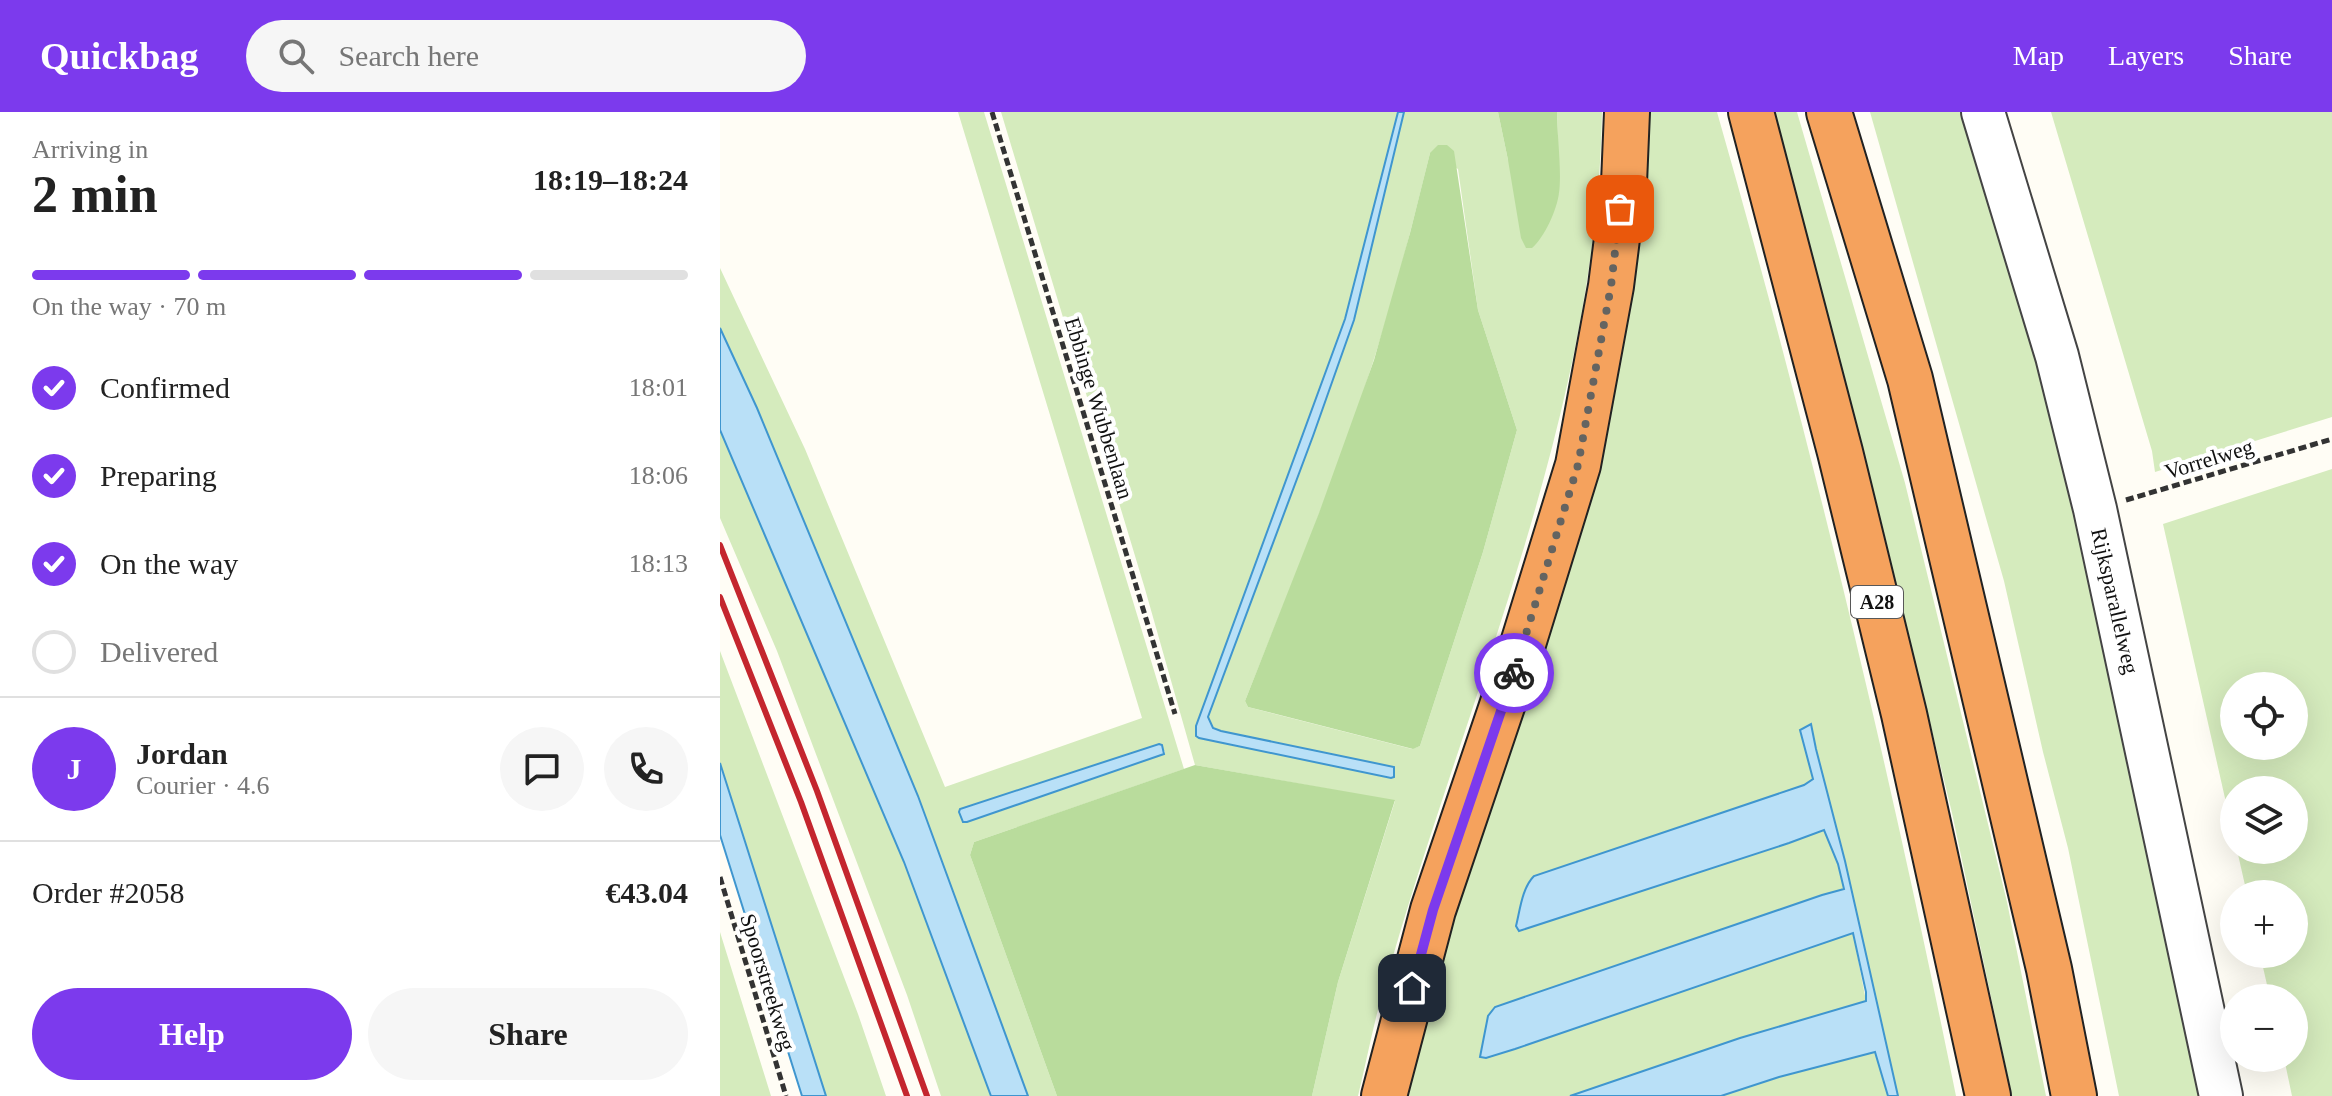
<!DOCTYPE html>
<html lang="en">
<head>
<meta charset="utf-8">
<style>
	body { margin:0; font-family:"Times New Roman",serif; background:#f6f6f6; color:#222; height:100vh; display:flex; flex-direction:column; font-size:30px; white-space:nowrap }
	* { box-sizing:border-box; margin:0 }
	p { font-size:26px; color:#767676 }
	.icon { flex:none; width:44px; height:44px; fill:none; stroke:currentColor; stroke-width:2; stroke-linecap:round; stroke-linejoin:round }
	.map { position:relative; flex:1; overflow:hidden }
	.drawer { display:flex; flex-direction:column; background:#fff; width:720px }
	.drawer>* { flex:none }
	.controls { position:absolute; left:1500px; top:560px; display:grid; gap:16px }
	.controls a { display:grid; place-items:center; width:88px; height:88px; border-radius:50%; background:#fff; box-shadow:0 8px 32px #0002; font-size:40px }
	.pin { position:absolute; display:grid; place-items:center; width:68px; height:68px; color:#fff; margin:-34px; border-radius:16px; box-shadow:0 4px 12px #0006 }
	.courier { position:absolute; display:grid; place-items:center; width:80px; height:80px; margin:-40px; border:6px solid #7c3aed; border-radius:50%; background:#fff; color:#222; box-shadow:0 2px 10px #0007 }
	.overview em { font-style:normal; font-weight:800 }
	.overview div { display:flex; flex-direction:column-reverse }
	.overview { display:flex; align-items:center; justify-content:space-between; height:136px; padding:0 32px }
	h1 { font-size:52px; font-weight:800; line-height:60px }
	.bar { display:grid; grid-template-columns:repeat(4,1fr); gap:12px 8px; align-content:center; height:96px; padding:0 32px }
	.bar i { height:10px; border-radius:6px; background:#e0e0e0 }
	.bar .selected { background:#7c3aed }
	.bar p { grid-column:span 4 }
	.line { display:flex; align-items:center; gap:20px; padding:0 32px; border-top:2px solid #e0e0e0 }
	.line div { flex:1 }
	.round { display:grid; place-items:center; flex:none; width:84px; height:84px; border-radius:42px; background:#f6f6f6 }
	ol { padding:0 32px; list-style:none }
	li { display:flex; align-items:center; gap:24px; height:88px }
	li p { margin-inline-start:auto }
	li .icon { padding:8px; border-radius:50%; background:#7c3aed; color:#fff; stroke-width:4 }
	li:last-child { color:#767676 }
	li i { width:44px; height:44px; border:4px solid #e0e0e0; border-radius:50% }
	.cta { display:flex; gap:16px; margin-top:auto; padding:16px 32px }
	.cta a { flex:1; height:92px; border-radius:48px; background:#7c3aed; color:#fff; font-size:32px; font-weight:800; line-height:92px; text-align:center }
	.cta a+a { background:#f6f6f6; color:#222 }
	header { display:flex; align-items:center; gap:48px; box-sizing:border-box; height:112px; padding:0 40px; background:#7c3aed; color:#fff }
	header strong { font-size:38px }
	nav { display:flex; gap:44px; margin-inline-start:auto; font-size:28px }
	.search { width:560px; height:72px; background:#f6f6f6; display:flex; align-items:center; gap:20px; box-sizing:border-box; padding:0 28px; border-radius:44px; color:#767676; font-size:30px }
	main { display:flex; flex:1; min-height:0 }
	.map>svg:first-child { display:block }
	.green { fill:#d5ebbd; fill-rule:evenodd }
	.forest { fill:#b9dc9c }
	.water { fill:#b9e0f7; stroke:#3f96cf; stroke-width:2 }
	.lines { fill:none; stroke-linecap:round; stroke-linejoin:round }
	.minor-casing { stroke:#444; stroke-width:46 }
	.highway-casing { stroke:#222; stroke-width:48 }
	.path { stroke:#333; stroke-width:5; stroke-dasharray:8 4; stroke-linecap:butt }
	.minor { stroke:#fff; stroke-width:42 }
	.highway { stroke:#f5a25d; stroke-width:44 }
	.rail { stroke:#c4262e; stroke-width:6 }
	.done { stroke:#646461; stroke-width:8; stroke-dasharray:0 14.4 }
	.route { stroke:#7c3aed; stroke-width:10 }
	.labels { text-anchor:middle; dominant-baseline:central; stroke-width:8; stroke-linejoin:round; paint-order:stroke }
	.shield { fill:#fff; stroke:#585858; stroke-width:2 }
	.shield-label { font-size:20px; font-weight:bold; fill:#111 }
	.street-label { font-size:22px; fill:#111; stroke:#fff }
</style>
</head>
<body>
<header>
<strong>Quickbag</strong>
<div class="search"><svg class="icon" aria-label="search" viewBox="0 0 24 24"><circle cx="10" cy="10" r="6"/><path d="M15 15l6 6"/></svg>Search here</div>
<nav><a>Map</a><a>Layers</a><a>Share</a></nav>
</header>
<main>
<section class="drawer">
<div class="overview"><div><h1>2 min</h1><p>Arriving in</p></div><em>18:19–18:24</em></div>
<div class="bar"><i class="selected"></i><i class="selected"></i><i class="selected"></i><i></i><p>On the way · 70 m</p></div>
<ol>
<li><svg class="icon" aria-label="check" viewBox="0 0 24 24"><path d="M5 12l5 5 9-10"/></svg>Confirmed<p>18:01</p></li>
<li><svg class="icon" aria-label="check" viewBox="0 0 24 24"><path d="M5 12l5 5 9-10"/></svg>Preparing<p>18:06</p></li>
<li><svg class="icon" aria-label="check" viewBox="0 0 24 24"><path d="M5 12l5 5 9-10"/></svg>On the way<p>18:13</p></li>
<li><i></i>Delivered</li>
</ol>
<div class="line" style="height:144px"><b class="round" style="background:#7c3aed;color:#fff">J</b><div><b>Jordan</b><p>Courier · 4.6</p></div><a class="round"><svg class="icon" aria-label="chat" viewBox="0 0 24 24"><path d="M4 5h16v11H9l-5 4z"/></svg></a><a class="round"><svg class="icon" aria-label="phone" viewBox="0 0 24 24"><path d="M5 4h4l2 5-3 2q2 4 5 5l2-3 5 2v4C11 20 4 13 5 4z"/></svg></a></div>
<div class="line" style="height:104px"><div>Order #2058</div><b>€43.04</b></div>
<div class="cta"><a>Help</a><a>Share</a></div>
</section>
<div class="map">
<svg width="1612" height="984" viewBox="0 0 1612 984">
	<rect width="100%" height="100%" fill="#fffdf5"/>
	<path class="green" d="M238 0H264L464 657 254 730 250 743 337 984H308L198 684 37 296 0 216V156L85 337 225 675 422 606ZM445 639 444 642 247 710H243L239 700Z
		M281 0H678L625 207 476 614 674 665V655L501 619 493 616 488 605 593 324 634 208 684 0H778L788 48 839 82 837 0H882C877 304 746 584 665 872 654 909 647 947 638 984H592L618 870 675 689 475 653 425 477ZM710 41 738 57 758 198 797 318 763 440 700 634 692 637 528 595 525 589C570 476 617 363 654 247 676 179 693 110 710 41Z
		M926 0H997C1090 324 1169 653 1236 984H1178L1125 749 1096 637 1091 613 1080 618 1093 667 1084 673 814 764C802 776 800 798 796 814L799 818 1069 731 1105 717 1118 752 1124 777 1102 783 775 895 766 946 1133 821 1146 889 1020 926 850 984H686Z
		M1051 0H1077L1185 371 1287 790 1326 984H1292L1232 701 1155 384Z
		M1150 0H1250L1333 279 1489 984H1399L1348 736 1323 640 1284 469Z
		M1331 0H1612V305L1435 360 1432 339Z
		M0 318 184 750 271 984H221L187 883 57 539 0 406Z
		M1612 357V984H1572L1564 946H1574V886H1550L1540 842H1574V782H1527L1517 738H1574V678H1514V726L1443 412ZM1514 574H1574V634H1514Z
		M0 539 138 902 166 984H106L0 651Z
		M0 820 51 984H0Z
		M1155 940 1168 984H1001L1059 965Z"/>
	<path class="forest" d="M778 0H837C837 23 842 60 839 81 837 98 824 126 812 136H806L801 126 788 48Z
		M718 33H727L734 39 758 198 797 318 763 440 700 634 693 637 528 595 525 589 599 401 654 248 690 121 710 41Z
		M475 653 675 688 618 870 592 984H337L250 743 254 730Z"/>
	<path class="water" d="M678 0H684L634 208 593 324 488 605 493 616 501 619 674 655V665L671 666 479 626 476 624V614L625 207Z
		M0 216 37 296 198 684 308 984H271L184 750 0 318Z
		M1091 612 1096 637 1125 749 1178 984H1168L1155 940 1059 965 1001 984H850L1020 926 1146 889V880L1133 821 795 937 766 946 760 945 768 904 775 895 1102 783 1124 777 1118 752 1104 718 1069 731 799 819 796 814C800 798 802 776 814 764L1084 673 1093 667 1080 618Z
		M439 632 442 633 444 642 247 710H243L239 700 240 697Z
		M0 651 106 984H82L0 723Z"/>
	<g class="lines">
		<defs>
			<path id="minor" d="M1263 0 1337 244 1375 397 1501 984"/>
			<path id="highway" d="M1031 0 1120 340 1184 602 1268 984
				M1109 0 1190 267 1329 857 1354 984
				M664 984 713 798 802 535 858 353 891 174 904 71 907 0"/>
		</defs>
		<use href="#minor" class="minor-casing"/>
		<use href="#highway" class="highway-casing"/>
		<path class="path" d="M272 0 455 602
			M1406 388 1612 327
			M0 765 66 984"/>
		<use href="#minor" class="minor"/>
		<use href="#highway" class="highway"/>
		<path class="rail" d="M0 433 97 679 207 984
			M0 485 81 690 187 984"/>
	</g>
	<g class="lines">
		<path class="done" d="M794 561 858 353 891 174 900 97"/>
		<path class="route" d="M692 876 713 798 794 561"/>
	</g>
	<g class="labels">
		<rect class="shield" x="1131" y="474" width="52" height="32" rx="6"/>
		<g class="shield-label">
			<text x="1157" y="490">A28</text>
		</g>
		<g class="street-label">
			<text transform="translate(379 296) rotate(73)">Ebbinge Wubbenlaan</text>
			<text transform="translate(1489 347) rotate(-17)">Vorrelweg</text>
			<text transform="translate(1395 489) rotate(77)">Rijksparallelweg</text>
			<text transform="translate(48 870) rotate(73)">Spoorstreekweg</text>
		</g>
	</g>
</svg>
<div class="controls">
<a><svg class="icon" aria-label="locate" viewBox="0 0 24 24"><circle cx="12" cy="12" r="6"/><path d="M12 2v4M12 18v4M2 12h4M18 12h4"/></svg></a>
<a><svg class="icon" aria-label="layers" viewBox="0 0 24 24"><path d="M12 4l9 5-9 5-9-5zM3 14l9 5 9-5"/></svg></a>
<a>+</a>
<a>−</a>
</div>
<div class="pin" style="left:900px;top:97px;background:#ea580c"><svg class="icon" aria-label="bag" viewBox="0 0 24 24"><path d="M5 8h14l-1 12H6zM9 8a3 3 0 0 1 6 0"/></svg></div>
<div class="pin" style="left:692px;top:876px;background:#1f2937"><svg class="icon" aria-label="home" viewBox="0 0 24 24"><path d="M3 11l9-7 9 7M6 9v11h12V9"/></svg></div>
<div class="courier" style="left:794px;top:561px"><svg class="icon" aria-label="bike" viewBox="0 0 24 24"><circle cx="6" cy="16" r="4"/><circle cx="18" cy="16" r="4"/><path d="M6 16l4-8h5l3 8M10 8l3 8H6M13 5h3"/></svg></div>
</div>
</main>
</body>
</html>
